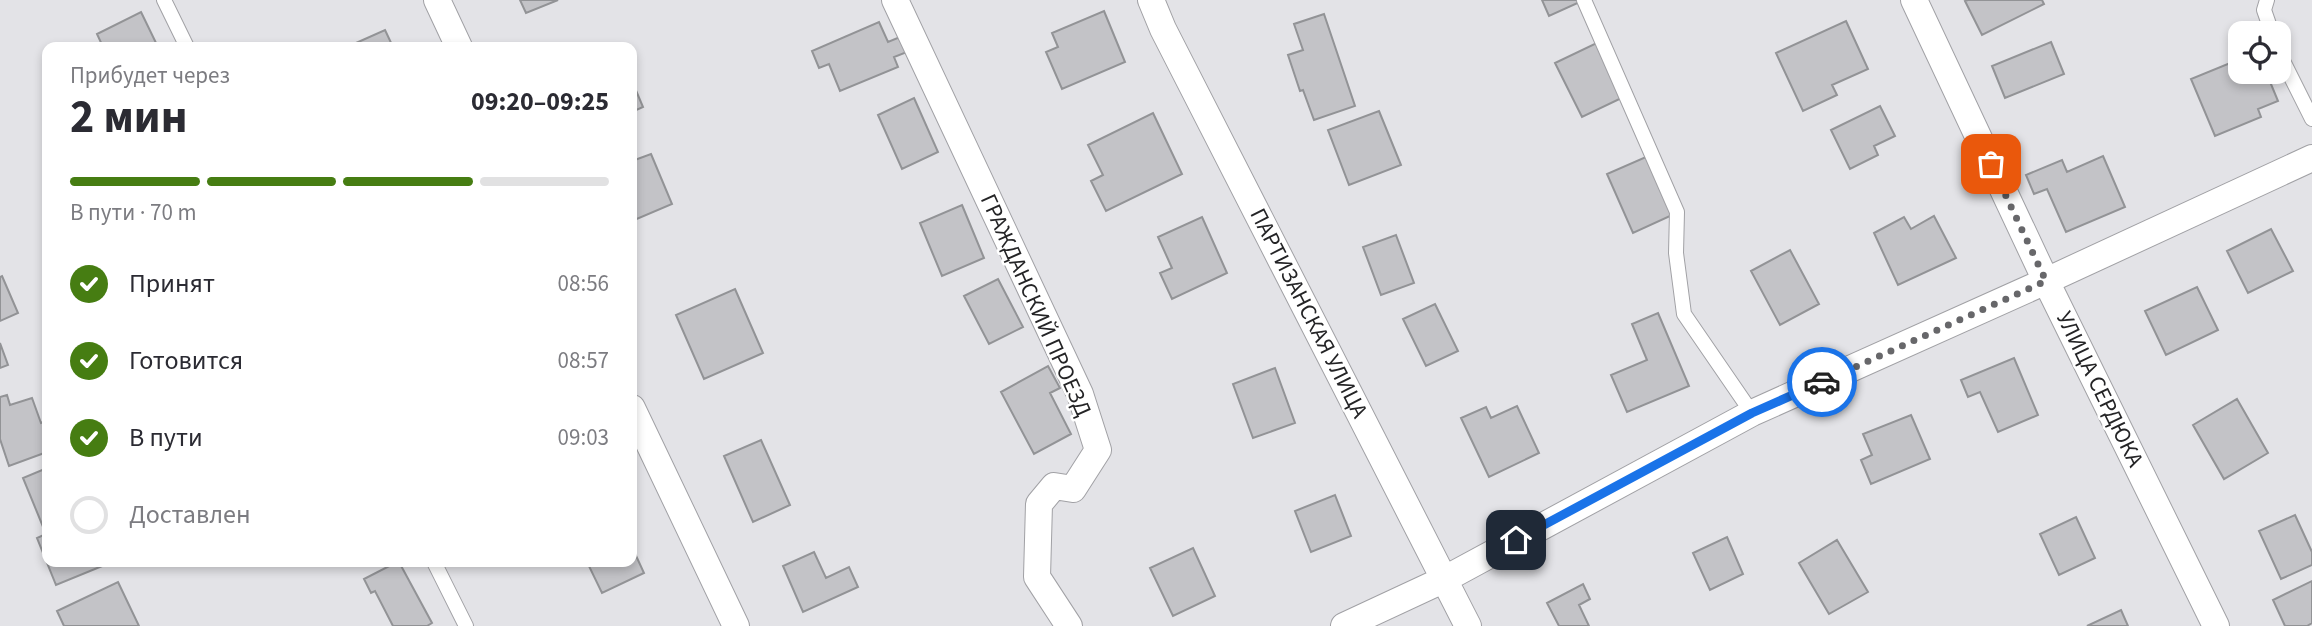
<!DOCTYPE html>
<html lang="ru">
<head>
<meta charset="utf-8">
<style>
	body { margin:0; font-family:"Source Sans 3",sans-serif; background:#f7f7f7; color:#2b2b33; height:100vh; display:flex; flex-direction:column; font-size:26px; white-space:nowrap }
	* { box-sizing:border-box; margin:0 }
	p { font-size:23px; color:#7c7c81 }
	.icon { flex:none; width:38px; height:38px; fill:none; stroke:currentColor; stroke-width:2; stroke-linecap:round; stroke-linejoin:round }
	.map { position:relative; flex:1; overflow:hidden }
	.sheet { position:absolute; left:42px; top:42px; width:595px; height:525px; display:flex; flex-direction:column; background:#fff; border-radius:14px; box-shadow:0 4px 10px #0003 }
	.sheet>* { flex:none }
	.fabs { position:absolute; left:2228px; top:21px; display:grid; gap:14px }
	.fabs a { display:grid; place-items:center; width:63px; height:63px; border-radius:14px; background:#fff; box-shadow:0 4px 10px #0003; font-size:35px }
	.pin { position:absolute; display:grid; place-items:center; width:60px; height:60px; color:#fff; margin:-30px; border-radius:14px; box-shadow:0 4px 10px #0006 }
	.courier { position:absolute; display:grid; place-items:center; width:70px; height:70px; margin:-35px; border:5px solid #1a73e8; border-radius:50%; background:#fff; color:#222; box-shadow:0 2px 9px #0007 }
	.overview em { font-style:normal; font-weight:700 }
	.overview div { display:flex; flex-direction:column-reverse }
	.overview { display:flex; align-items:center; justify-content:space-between; height:119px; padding:0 28px }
	h1 { font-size:46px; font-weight:700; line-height:52px }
	.bar { display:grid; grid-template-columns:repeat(4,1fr); gap:10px 7px; align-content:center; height:84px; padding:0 28px }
	.bar i { height:9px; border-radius:5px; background:#e1e1e2 }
	.bar .active { background:#467d12 }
	.bar p { grid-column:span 4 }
	ol { padding:0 28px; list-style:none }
	li { display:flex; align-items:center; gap:21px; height:77px }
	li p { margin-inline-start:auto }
	li .icon { padding:7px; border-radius:50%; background:#467d12; color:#fff; stroke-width:4 }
	li:last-child { color:#7c7c81 }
	li i { width:38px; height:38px; border:4px solid #e1e1e2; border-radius:50% }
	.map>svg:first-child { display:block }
	.building { fill:#c3c3c7; stroke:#929396; stroke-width:2 }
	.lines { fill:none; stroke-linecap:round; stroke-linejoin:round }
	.lane-casing { stroke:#a1a1a5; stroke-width:16 }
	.street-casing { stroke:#a1a1a5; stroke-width:28 }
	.lane { stroke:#fff; stroke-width:14 }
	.street { stroke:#fff; stroke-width:26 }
	.done { stroke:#67676a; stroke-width:7; stroke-dasharray:0 12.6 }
	.route { stroke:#1a73e8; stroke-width:9 }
	.labels { text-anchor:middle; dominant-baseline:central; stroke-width:5; stroke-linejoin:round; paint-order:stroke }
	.street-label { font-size:23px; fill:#242426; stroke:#fff }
</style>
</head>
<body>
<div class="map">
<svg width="2312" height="626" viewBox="0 0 2312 626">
	<rect width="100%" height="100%" fill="#e3e3e7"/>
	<path class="building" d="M520 0H558L526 13Z
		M1542 0H1584L1549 16Z
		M1968 0H2042L2044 4 1982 35 1965 1Z
		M1104 11 1125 62 1062 89 1046 52 1058 47 1052 33Z
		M141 12 158 47H103L97 34Z
		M1324 14 1355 106 1314 120 1303 90 1300 91 1288 55 1303 50 1294 24Z
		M1846 21 1868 69 1832 85 1837 95 1803 111 1776 53Z
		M879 22 888 42 900 37 907 52 894 57 898 67 840 91 829 64 819 68 812 51Z
		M385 30 393 47H347Z
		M1605 39 1632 93 1582 117 1555 63Z
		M2051 42 2064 74 2005 98 1992 66Z
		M2240 59V72H2266L2278 101 2258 109 2261 117 2215 136 2191 79Z
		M632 81 643 107 632 112Z
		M914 98 938 152 902 169 878 115Z
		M1880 106 1895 136 1874 146 1878 155 1850 169 1831 130Z
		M1379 111 1401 165 1349 185 1328 130Z
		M1153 113 1182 174 1106 211 1091 181 1103 175 1088 145Z
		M1655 153 1681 211 1633 233 1607 174Z
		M651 154 672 204 632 221V161Z
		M2103 156 2125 207 2066 232 2047 189 2034 194 2026 175 2062 160 2067 172Z
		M962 205 984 258 942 276 920 223Z
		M1934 216 1956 258 1898 285 1874 233 1904 217 1911 229Z
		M1202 217 1227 273 1172 299 1160 273 1172 268 1158 237Z
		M2271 229 2293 271 2248 293 2227 251Z
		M1396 235 1414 283 1381 295 1363 247Z
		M1790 250 1819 304 1780 325 1751 271Z
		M2 276 18 313 0 321V277Z
		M998 279 1023 327 989 344 964 296Z
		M2197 287 2218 330 2166 355 2145 311Z
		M735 289 763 353 704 379 676 315Z
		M1435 304 1458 351 1426 366 1403 319Z
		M1658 313 1689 386 1627 412 1611 375 1647 360 1632 324Z
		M0 343 8 365 0 368Z
		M2014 358 2038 415 1998 432 1980 392 1968 397 1961 380Z
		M1048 366 1060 388 1050 393 1071 434 1034 454 1001 392Z
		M1275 368 1295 423 1253 438 1233 384Z
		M7 395 10 405 32 398 41 423 47 421V452L9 466 0 439V397Z
		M2237 399 2268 453 2224 479 2193 425Z
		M1517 406 1539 453 1489 477 1461 418 1486 407 1491 418Z
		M1911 415 1930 459 1871 484 1861 460 1872 455 1863 434Z
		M761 440 790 505 753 522 724 456Z
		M47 468V562H112L56 585 37 538 46 534 23 478Z
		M1335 495 1351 536 1311 552 1295 511Z
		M2295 515 2312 552V565L2281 579 2259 531Z
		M2076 517 2095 558 2059 575 2040 534Z
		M1727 537 1743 574 1710 590 1693 553Z
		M1837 540 1868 592 1829 614 1799 563Z
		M632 547 644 573 602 593 587 562H632Z
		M1193 548 1215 596 1173 616 1150 568Z
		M814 552 826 578 849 567 858 587 803 612 783 566Z
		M397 562H399L432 623 427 626H393L375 591 371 593 364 579Z
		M2312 581V623L2307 626H2285L2273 600Z
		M118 582 139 626H64L57 611Z
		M1583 584 1590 599 1579 605 1589 626H1559L1547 603Z
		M2121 610 2128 626H2087Z"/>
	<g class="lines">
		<defs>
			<path id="lane" d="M164 0 187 47
				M1584 0 1677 212 1676 253 1684 314 1752 413
				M2267 0 2264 10 2272 33
				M2278 51 2312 119
				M434 562 466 626"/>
			<path id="street" d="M437 0 459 47
				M895 0 1080 394 1098 450 1073 489 1054 486 1039 504 1037 577 1069 626
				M1151 0 1163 29 1468 626
				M1914 0 2046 281 2216 626
				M632 408 736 626
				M1344 626 1445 579 1752 413 2046 281 2312 158"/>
		</defs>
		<use href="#lane" class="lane-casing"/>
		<use href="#street" class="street-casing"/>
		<use href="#lane" class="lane"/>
		<use href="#street" class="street"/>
	</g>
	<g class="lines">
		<path class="done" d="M1822 382 2046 281 1991 164"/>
		<path class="route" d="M1516 540 1752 413 1822 382"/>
	</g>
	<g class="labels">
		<g class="street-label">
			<text transform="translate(1036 305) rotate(66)">ГРАЖДАНСКИЙ ПРОЕЗД</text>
			<text transform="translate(1309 313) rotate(63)">ПАРТИЗАНСКАЯ УЛИЦА</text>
			<text transform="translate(2100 389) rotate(64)">УЛИЦА СЕРДЮКА</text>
		</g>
	</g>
</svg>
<div class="fabs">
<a><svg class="icon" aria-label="locate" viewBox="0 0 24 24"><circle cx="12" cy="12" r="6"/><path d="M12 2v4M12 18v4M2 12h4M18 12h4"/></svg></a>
</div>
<div class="pin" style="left:1991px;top:164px;background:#ea580c"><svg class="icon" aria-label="bag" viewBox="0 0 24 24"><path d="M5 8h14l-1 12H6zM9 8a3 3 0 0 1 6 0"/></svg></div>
<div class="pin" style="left:1516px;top:540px;background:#1f2937"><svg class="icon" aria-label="home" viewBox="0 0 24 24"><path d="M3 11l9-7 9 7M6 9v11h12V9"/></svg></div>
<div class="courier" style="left:1822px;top:382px"><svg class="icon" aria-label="car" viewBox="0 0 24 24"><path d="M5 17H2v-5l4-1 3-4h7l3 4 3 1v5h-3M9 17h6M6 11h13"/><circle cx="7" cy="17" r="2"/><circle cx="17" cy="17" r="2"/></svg></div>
<section class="sheet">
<div class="overview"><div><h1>2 мин</h1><p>Прибудет через</p></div><em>09:20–09:25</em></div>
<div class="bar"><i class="active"></i><i class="active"></i><i class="active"></i><i></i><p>В пути · 70 m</p></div>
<ol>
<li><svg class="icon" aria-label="check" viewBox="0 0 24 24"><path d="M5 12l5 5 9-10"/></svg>Принят<p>08:56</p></li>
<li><svg class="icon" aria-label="check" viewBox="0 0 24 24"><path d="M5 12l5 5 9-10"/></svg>Готовится<p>08:57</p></li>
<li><svg class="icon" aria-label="check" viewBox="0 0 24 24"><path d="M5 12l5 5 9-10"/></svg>В пути<p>09:03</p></li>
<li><i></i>Доставлен</li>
</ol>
</section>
</div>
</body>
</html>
